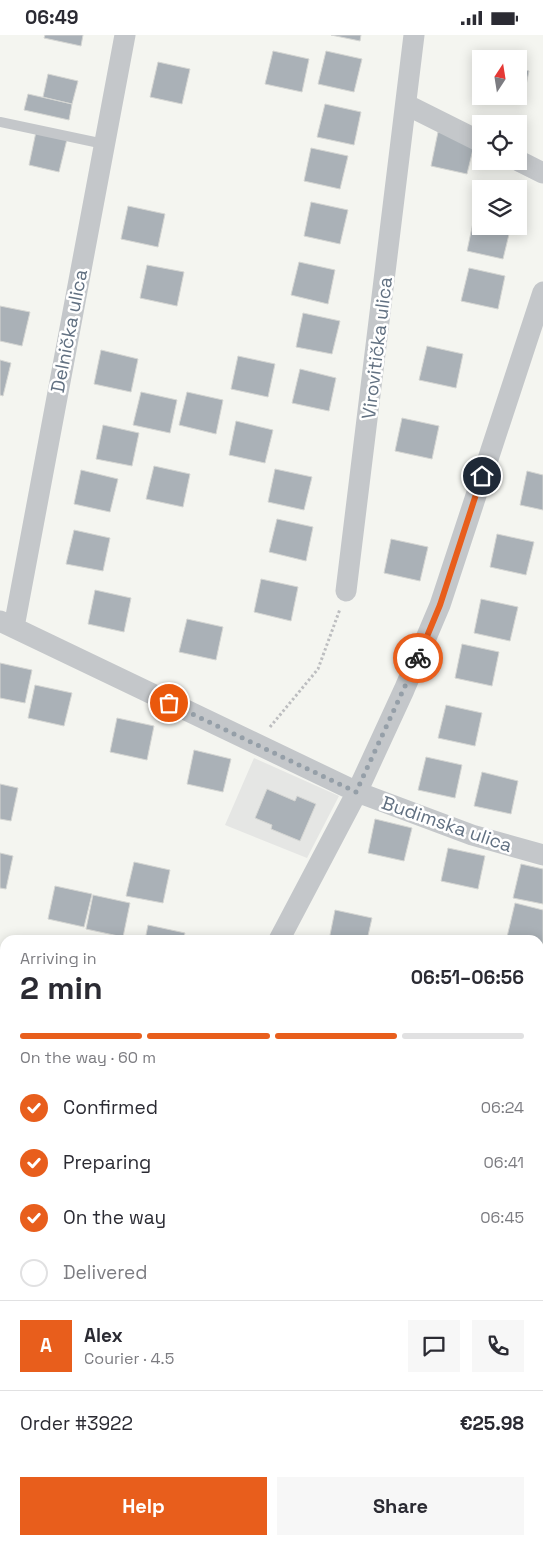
<!DOCTYPE html>
<html lang="en">
<head>
<meta charset="utf-8">
<style>
	body { margin:0; font-family:"Space Grotesk",sans-serif; background:#f7f7f7; color:#2b2b33; height:100vh; display:flex; flex-direction:column; font-size:19px; white-space:nowrap }
	* { box-sizing:border-box; margin:0 }
	p { font-size:16px; color:#7c7c81 }
	.icon { flex:none; width:28px; height:28px; fill:none; stroke:currentColor; stroke-width:2; stroke-linecap:round; stroke-linejoin:round }
	.map { position:relative; flex:1; overflow:hidden }
	.drawer { position:absolute; left:0px; top:900px; width:544px; height:610px; display:flex; flex-direction:column; background:#fff; border-radius:15px 15px 0 0; box-shadow:0 2px 12px #0003 }
	.drawer>* { flex:none }
	.needle { width:32px; rotate:12deg }
	.fabs { position:absolute; left:472px; top:15px; display:grid; gap:10px }
	.fabs a { display:grid; place-items:center; width:55px; height:55px; border-radius:0px; background:#fff; box-shadow:0 2px 12px #0003; font-size:25px }
	.pin { position:absolute; display:grid; place-items:center; width:42px; height:42px; color:#fff; margin:-21px; border:2px solid #fff; border-radius:50%; box-shadow:0 1px 5px #0007 }
	.courier { position:absolute; display:grid; place-items:center; width:50px; height:50px; margin:-25px; border:4px solid #e85e1c; border-radius:50%; background:#fff; color:#222; box-shadow:0 1px 6px #0007 }
	.headline em { font-style:normal; font-weight:800 }
	.headline div { display:flex; flex-direction:column-reverse }
	.headline { display:flex; align-items:center; justify-content:space-between; height:85px; padding:0 20px }
	h1 { font-size:32px; font-weight:800; line-height:38px }
	.bar { display:grid; grid-template-columns:repeat(4,1fr); gap:8px 5px; align-content:center; height:60px; padding:0 20px }
	.bar i { height:6px; border-radius:4px; background:#e1e1e2 }
	.bar .selected { background:#e85e1c }
	.bar p { grid-column:span 4 }
	.line { display:flex; align-items:center; gap:12px; padding:0 20px; border-top:1px solid #e1e1e2 }
	.line div { flex:1 }
	.round { display:grid; place-items:center; flex:none; width:52px; height:52px; border-radius:0px; background:#f7f7f7 }
	ol { padding:0 20px; list-style:none }
	li { display:flex; align-items:center; gap:15px; height:55px }
	li p { margin-inline-start:auto }
	li .icon { padding:5px; border-radius:50%; background:#e85e1c; color:#fff; stroke-width:4 }
	li:last-child { color:#7c7c81 }
	li i { width:28px; height:28px; border:2px solid #e1e1e2; border-radius:50% }
	.cta { display:flex; gap:10px; margin-top:auto; padding:10px 20px }
	.cta a { flex:1; height:58px; border-radius:0px; background:#e85e1c; color:#fff; font-size:20px; font-weight:800; line-height:58px; text-align:center }
	.cta a+a { background:#f7f7f7; color:#2b2b33 }
	.status { display:flex; justify-content:space-between; align-items:center; height:35px; padding:0 25px; background:#fff; direction:ltr }
	.status svg { height:14px; fill:currentColor }
	.map>svg:first-child { display:block }
	.built { fill:#e5e6e4 }
	.building { fill:#aab1b7; stroke:#d5d6d3 }
	.lines { fill:none; stroke-linecap:round; stroke-linejoin:round }
	.secondary-casing { stroke:#b6babe; stroke-width:29 }
	.path { stroke:#bdbec0; stroke-width:3; stroke-dasharray:2.5 2.5; stroke-linecap:butt }
	.lane { stroke:#c4c7ca; stroke-width:10 }
	.street { stroke:#c4c7ca; stroke-width:21 }
	.secondary { stroke:#fff; stroke-width:28 }
	.done { stroke:#959fa8; stroke-width:5; stroke-dasharray:0 9 }
	.route { stroke:#e85e1c; stroke-width:6 }
	.labels { text-anchor:middle; dominant-baseline:central; stroke-width:5; stroke-linejoin:round; paint-order:stroke }
	.street-label { font-size:19px; fill:#627182; stroke:#fff }
</style>
</head>
<body>
<div class="status"><b>06:49</b><svg viewBox="0 0 49 12"><path d="M0 12V9h3v3zM5 12V6h3v6zM10 12V3h3v9zM15 12V0h3v12zM26 1h20v11H26zM47 4h2v5h-2z"/></svg></div>
<div class="map">
<svg width="543" height="1510" viewBox="0 0 543 1510">
	<rect width="100%" height="100%" fill="#f4f5f0"/>
	<path class="built" d="M254 723 339 761 307 823 225 790Z
		M0 955 5 958V1342L0 1351Z"/>
	<path class="building" d="M45 0H83L81 11 44 3Z
		M331 0H361L360 6Z
		M273 16 309 24 302 57 265 49Z
		M326 16 362 24 354 57 318 49Z
		M158 27 190 34 182 69 150 62Z
		M519 33 529 36 522 69 487 61H519Z
		M48 39 78 46 72 69 43 62Z
		M28 59 72 69 69 85 24 75Z
		M325 69 361 77 354 110 317 102Z
		M36 97 67 104 59 137 29 130Z
		M438 97 475 106 467 139 431 131Z
		M311 113 348 121 340 154 304 146Z
		M311 167 348 175 340 209 304 201Z
		M128 171 165 179 158 212 121 204Z
		M474 183 481 185V191H511L503 224 467 216Z
		M299 227 335 235 328 269 291 260Z
		M147 230 184 237 177 271 140 263Z
		M469 233 505 241 498 274 461 266Z
		M0 271 30 277 22 311 0 306Z
		M303 278 340 286 332 319 296 312Z
		M427 311 463 319 456 353 419 345Z
		M101 315 138 324 131 357 94 349Z
		M238 321 275 329 268 362 231 354Z
		M0 325 11 328 3 361 0 360Z
		M300 334 336 343 329 376 292 368Z
		M141 357 177 365 170 398 133 390Z
		M187 357 223 365 216 399 179 390Z
		M402 383 439 391 432 424 395 416Z
		M236 386 273 395 265 428 229 420Z
		M103 390 139 398 132 431 96 424Z
		M154 431 190 439 183 472 146 464Z
		M275 434 312 442 304 475 268 467Z
		M81 435 118 444 110 477 74 469Z
		M527 436 543 440V475L520 470Z
		M277 484 313 492 306 526 269 517Z
		M74 495 110 503 103 536 66 529Z
		M497 499 534 507 526 540 490 532Z
		M391 504 428 512 420 546 384 538Z
		M261 544 298 552 291 586 254 577Z
		M95 555 131 563 124 597 88 589Z
		M481 564 518 572 510 606 474 598Z
		M187 584 223 592 216 625 179 617Z
		M462 609 499 617 492 651 455 643Z
		M0 628 32 635 25 668 0 663Z
		M35 650 72 658 64 691 28 683Z
		M446 670 482 678 475 711 438 703Z
		M117 683 154 691 147 725 110 717Z
		M194 715 231 724 223 757 187 749Z
		M426 722 462 730 455 763 418 755Z
		M482 737 518 746 511 779 474 771Z
		M0 749 18 753 11 786 0 784Z
		M267 754 295 766 297 761 316 769 300 806 271 794 272 790 255 783Z
		M375 784 412 793 404 826 368 818Z
		M448 813 485 821 478 854 441 846Z
		M0 818 13 821 6 854 0 853Z
		M134 827 170 835 163 868 126 861Z
		M521 829 543 834V869L513 863Z
		M55 851 92 859 84 892 48 884Z
		M93 860 130 868 123 902 86 894Z
		M515 868 543 875V909L539 908V905H522L507 902Z
		M335 875 372 883 367 905H329Z
		M148 890 185 898 183 905H145Z
		M539 1063 543 1064V1082L540 1098Z
		M319 1505H357L354 1510H316Z
		M461 1505H484L482 1510H471Z"/>
	<g class="lines">
		<defs>
			<path id="secondary" d="M0 938 5 940
				M539 1169 543 1171"/>
		</defs>
		<use href="#secondary" class="secondary-casing"/>
		<path class="path" d="M270 692 318 634 340 574"/>
		<path class="lane" d="M0 87 104 109
			M0 1132 5 1125
			M0 1240 5 1230
			M0 1280 5 1270
			M0 1322 5 1312
			M539 1337 543 1338
			M539 1383 543 1385
			M539 1441 543 1429"/>
		<path class="street" d="M407 70 481 107
			M519 126 543 138
			M346 556 414 0
			M0 586 357 757 472 800 543 820
			M14 592 125 0
			M279 905 357 757 404 655 440 570 543 257
			M539 1194 543 1183
			M155 1505 165 1510
			M415 1510 417 1505"/>
		<use href="#secondary" class="secondary"/>
	</g>
	<g class="lines">
		<path class="done" d="M169 668 356 757 418 623"/>
		<path class="route" d="M418 623 440 570 482 441"/>
	</g>
	<g class="labels">
		<g class="street-label">
			<text transform="translate(69 296) rotate(-79)">Delnička ulica</text>
			<text transform="translate(377 313) rotate(-83)">Virovitička ulica</text>
			<text transform="translate(447 789) rotate(19)">Budimska ulica</text>
		</g>
	</g>
</svg>
<div class="fabs">
<a><svg class="needle" viewBox="-14 -14 28 28"><path d="M0-13l5 13h-10z" fill="#e53935"/><path d="M0 13l5-13h-10z" fill="#7c7c81"/></svg></a>
<a><svg class="icon" aria-label="locate" viewBox="0 0 24 24"><circle cx="12" cy="12" r="6"/><path d="M12 2v4M12 18v4M2 12h4M18 12h4"/></svg></a>
<a><svg class="icon" aria-label="layers" viewBox="0 0 24 24"><path d="M12 4l9 5-9 5-9-5zM3 14l9 5 9-5"/></svg></a>
</div>
<div class="pin" style="left:169px;top:668px;background:#ea580c"><svg class="icon" aria-label="bag" viewBox="0 0 24 24"><path d="M5 8h14l-1 12H6zM9 8a3 3 0 0 1 6 0"/></svg></div>
<div class="pin" style="left:482px;top:441px;background:#1f2937"><svg class="icon" aria-label="home" viewBox="0 0 24 24"><path d="M3 11l9-7 9 7M6 9v11h12V9"/></svg></div>
<div class="courier" style="left:418px;top:623px"><svg class="icon" aria-label="bike" viewBox="0 0 24 24"><circle cx="6" cy="16" r="4"/><circle cx="18" cy="16" r="4"/><path d="M6 16l4-8h5l3 8M10 8l3 8H6M13 5h3"/></svg></div>
<section class="drawer">
<div class="headline"><div><h1>2 min</h1><p>Arriving in</p></div><em>06:51–06:56</em></div>
<div class="bar"><i class="selected"></i><i class="selected"></i><i class="selected"></i><i></i><p>On the way · 60 m</p></div>
<ol>
<li><svg class="icon" aria-label="check" viewBox="0 0 24 24"><path d="M5 12l5 5 9-10"/></svg>Confirmed<p>06:24</p></li>
<li><svg class="icon" aria-label="check" viewBox="0 0 24 24"><path d="M5 12l5 5 9-10"/></svg>Preparing<p>06:41</p></li>
<li><svg class="icon" aria-label="check" viewBox="0 0 24 24"><path d="M5 12l5 5 9-10"/></svg>On the way<p>06:45</p></li>
<li><i></i>Delivered</li>
</ol>
<div class="line" style="height:90px"><b class="round" style="background:#e85e1c;color:#fff">A</b><div><b>Alex</b><p>Courier · 4.5</p></div><a class="round"><svg class="icon" aria-label="chat" viewBox="0 0 24 24"><path d="M4 5h16v11H9l-5 4z"/></svg></a><a class="round"><svg class="icon" aria-label="phone" viewBox="0 0 24 24"><path d="M5 4h4l2 5-3 2q2 4 5 5l2-3 5 2v4C11 20 4 13 5 4z"/></svg></a></div>
<div class="line" style="height:65px"><div>Order #3922</div><b>€25.98</b></div>
<div class="cta"><a>Help</a><a>Share</a></div>
</section>
</div>
</body>
</html>
